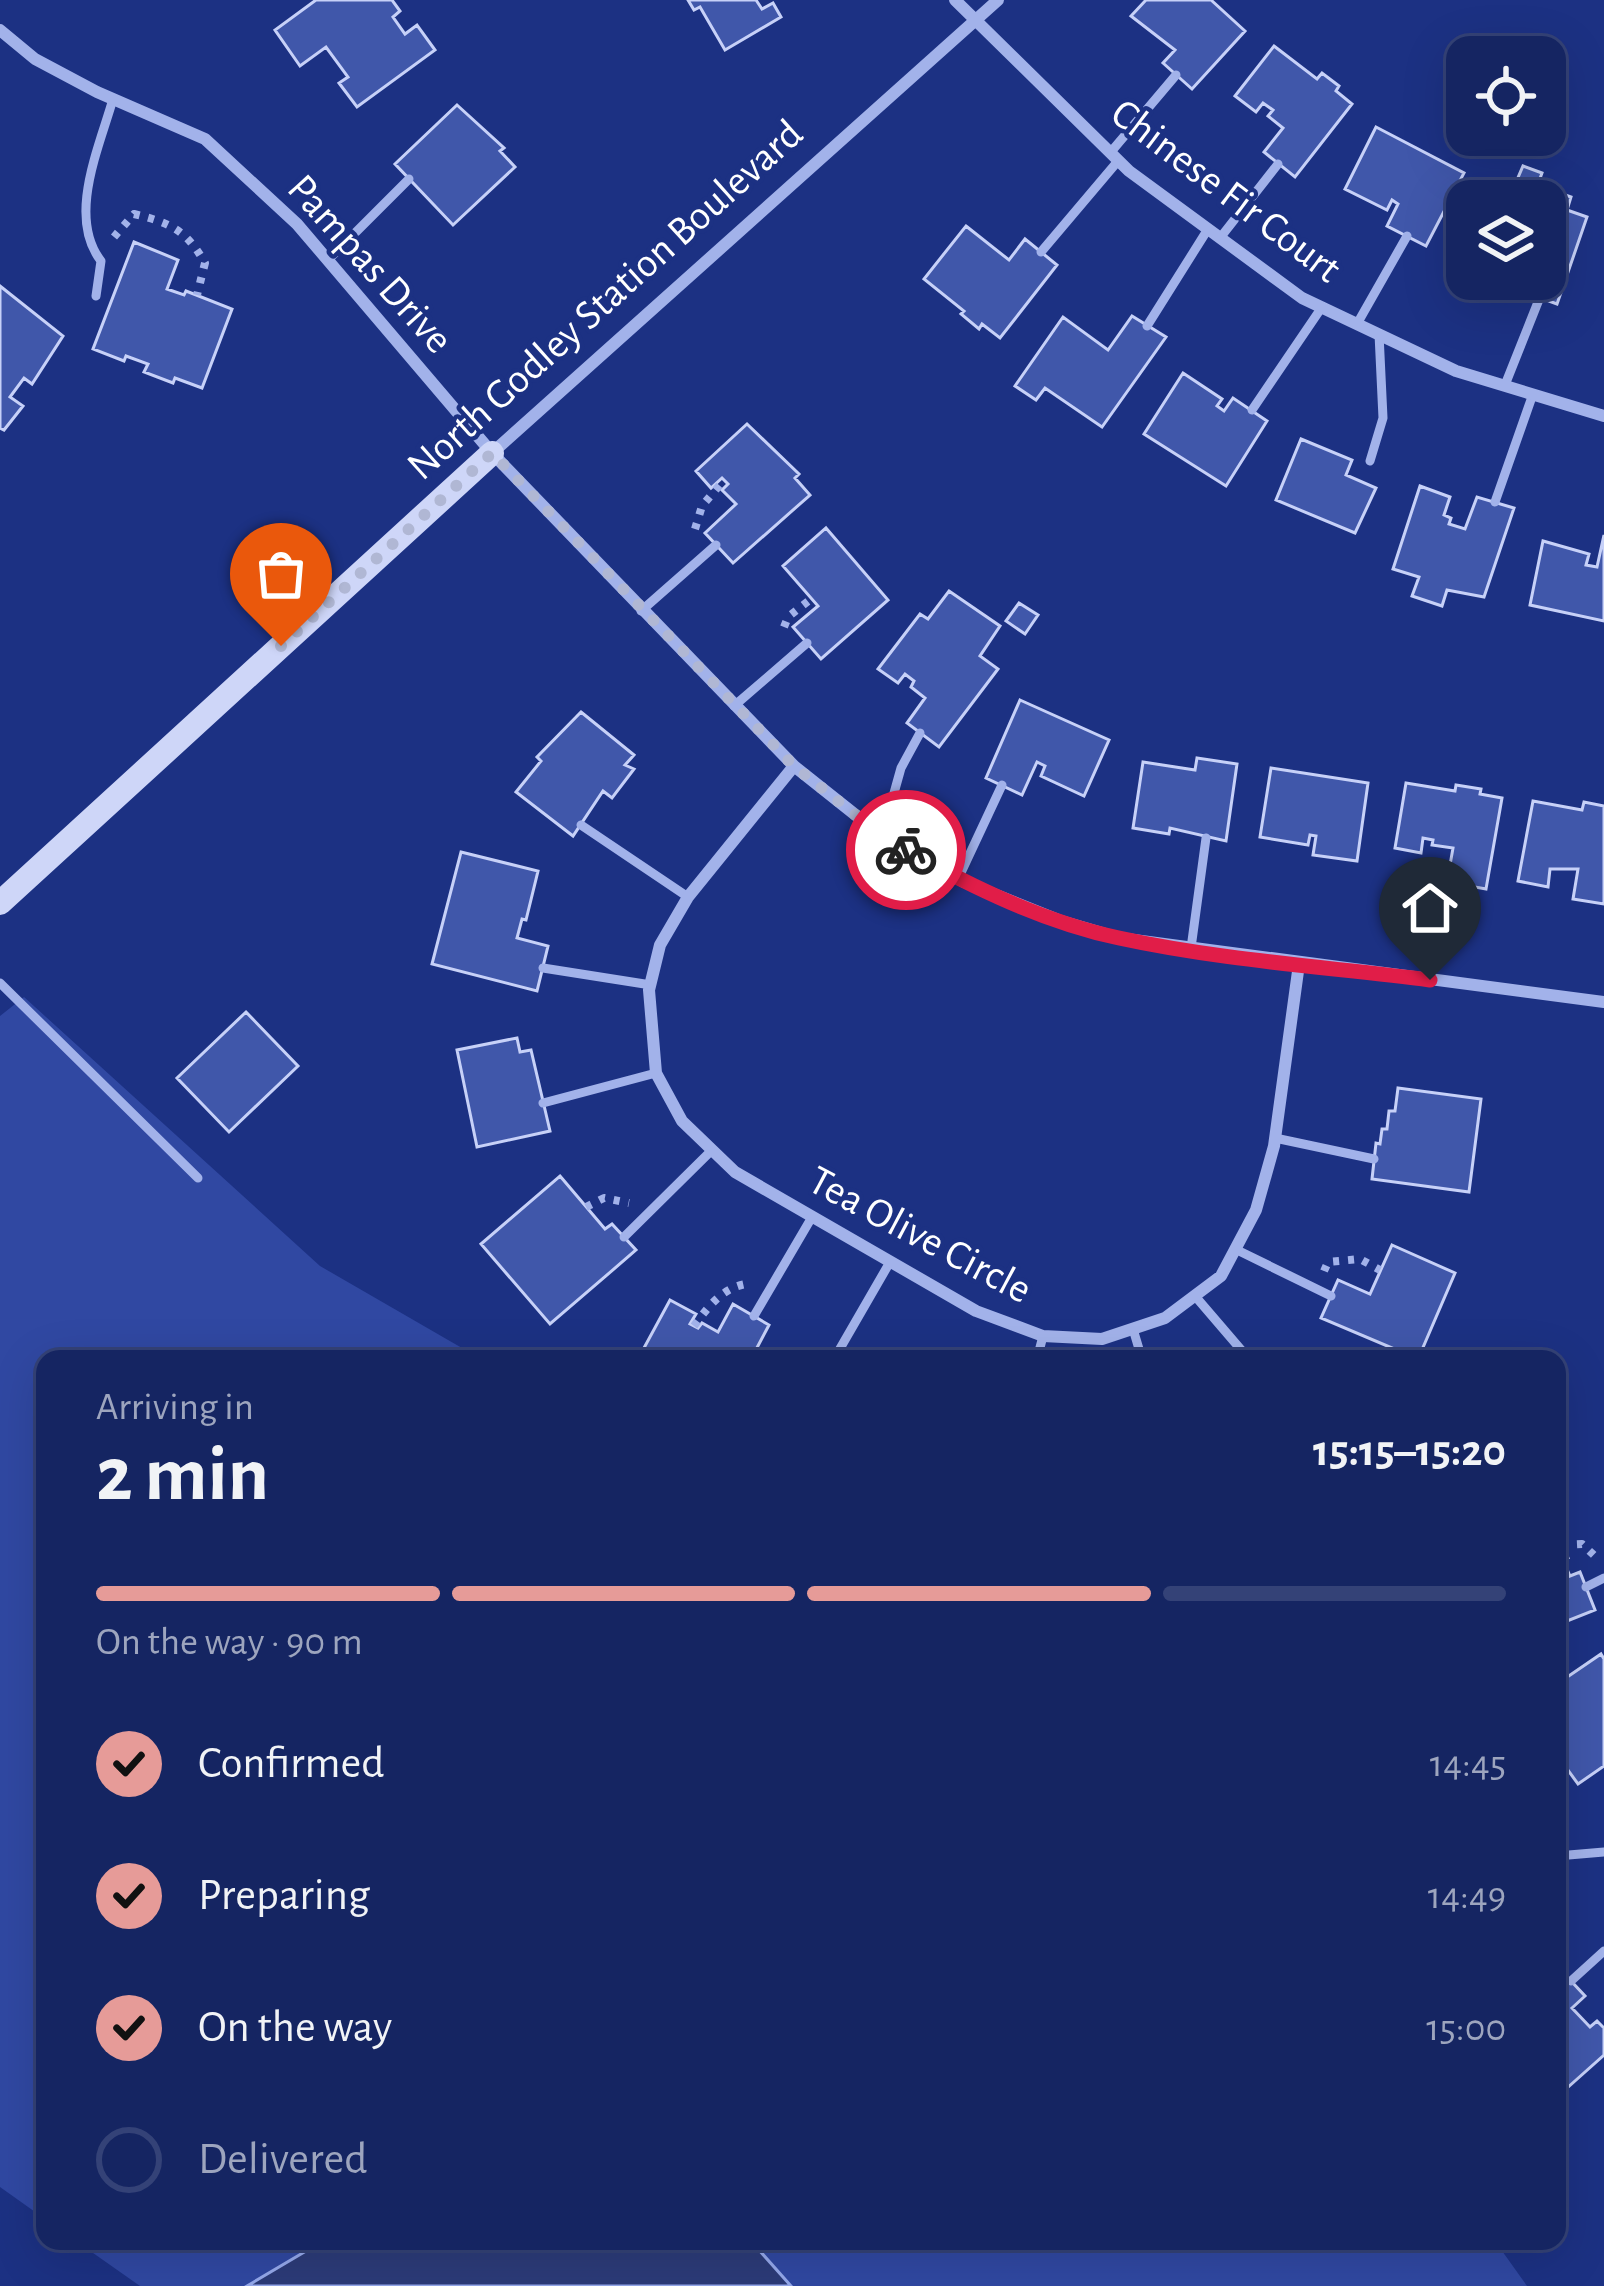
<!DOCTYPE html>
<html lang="en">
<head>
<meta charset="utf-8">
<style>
	body { margin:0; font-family:"Alegreya Sans",sans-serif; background:#1e2d68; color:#f1f3f6; height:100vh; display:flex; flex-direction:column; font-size:45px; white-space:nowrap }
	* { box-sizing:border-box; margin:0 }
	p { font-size:39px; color:#9da5be }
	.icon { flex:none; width:66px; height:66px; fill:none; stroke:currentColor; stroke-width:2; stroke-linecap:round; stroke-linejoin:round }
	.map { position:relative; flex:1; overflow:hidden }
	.details { position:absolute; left:36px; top:1350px; width:1530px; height:900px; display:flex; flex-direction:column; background:#152562; border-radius:24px; box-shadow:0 12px 48px #0002,0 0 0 3px #344277 }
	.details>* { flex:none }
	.controls { position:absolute; left:1446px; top:36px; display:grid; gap:24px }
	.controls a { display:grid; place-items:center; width:120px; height:120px; border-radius:24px; background:#152562; box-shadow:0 12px 48px #0002,0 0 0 3px #344277; font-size:60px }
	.pin { position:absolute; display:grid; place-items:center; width:102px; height:102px; color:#fff; margin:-123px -51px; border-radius:50% 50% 50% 0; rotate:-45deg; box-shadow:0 0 12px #0007 }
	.pin .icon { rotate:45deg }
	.courier { position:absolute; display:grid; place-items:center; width:120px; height:120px; margin:-60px; border:9px solid #e11d48; border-radius:50%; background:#fff; color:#222; box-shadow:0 3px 15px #0007 }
	.head em { font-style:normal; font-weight:700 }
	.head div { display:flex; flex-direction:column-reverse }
	.head { display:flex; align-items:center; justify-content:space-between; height:204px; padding:0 60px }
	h1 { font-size:78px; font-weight:700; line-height:90px }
	.bar { display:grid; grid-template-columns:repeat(4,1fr); gap:18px 12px; align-content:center; height:144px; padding:0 60px }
	.bar i { height:15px; border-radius:9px; background:#344277 }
	.bar .on { background:#e69b98 }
	.bar p { grid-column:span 4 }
	ol { padding:0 60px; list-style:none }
	li { display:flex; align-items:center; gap:36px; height:132px }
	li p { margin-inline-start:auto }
	li .icon { padding:12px; border-radius:50%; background:#e69b98; color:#111; stroke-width:4 }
	li:last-child { color:#9da5be }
	li i { width:66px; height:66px; border:6px solid #344277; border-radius:50% }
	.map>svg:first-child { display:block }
	.green { fill:#3048a2 }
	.water { fill:#2c3b79; stroke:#95a9ec; stroke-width:3 }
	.building { fill:#4057aa; stroke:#c7d1f8; stroke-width:3 }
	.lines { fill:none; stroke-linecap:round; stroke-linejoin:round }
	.path { stroke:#a2b2ea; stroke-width:8; stroke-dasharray:6 9; stroke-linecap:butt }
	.lane { stroke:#a2b2ea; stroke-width:9 }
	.street { stroke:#a2b2ea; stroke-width:12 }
	.secondary { stroke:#ced6f8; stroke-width:24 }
	.done { stroke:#b0b7d4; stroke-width:12; stroke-dasharray:0 21.6 }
	.route { stroke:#e11d48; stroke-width:15 }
	.labels { text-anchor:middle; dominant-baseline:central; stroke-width:9; stroke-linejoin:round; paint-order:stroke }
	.street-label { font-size:42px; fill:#fff; stroke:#1c3183 }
</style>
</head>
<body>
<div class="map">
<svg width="1604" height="2286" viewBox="0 0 1604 2286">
	<rect width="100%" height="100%" fill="#1c3183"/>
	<path class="green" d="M24 997 320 1266 481 1359H45V2219L0 2187V1016Z
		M76 2241H323L247 2286H140Z
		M751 2241H1495L1527 2286H791Z"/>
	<path class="water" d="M323 2241H751L791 2286H247Z"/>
	<path class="building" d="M316 0H392L400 11 393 17 405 34 417 25 435 50 357 107 339 83 348 77 326 47 300 66 275 30Z
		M688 0H756L762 9 773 3 781 17 725 50 700 7 694 10Z
		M1146 0H1211L1245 31 1192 89 1163 63 1175 50 1131 16Z
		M1274 46 1317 79 1322 73 1339 86 1336 91 1352 104 1295 177 1264 152 1283 128 1268 116 1273 110 1263 103 1256 112 1235 96Z
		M457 105 504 148 500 151 515 167 453 225 395 164Z
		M1376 127 1464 173 1426 246 1387 226 1398 204 1392 200 1387 210 1345 189Z
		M1523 166 1542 173 1534 195 1514 187Z
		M1497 183 1526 194 1541 201H1491Z
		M1551 190 1571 197 1567 210 1587 217 1557 304 1519 290 1523 279H1545V203Z
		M966 226 1009 260 1025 239 1057 265 1000 338 982 324 979 329 961 314 964 311 924 279Z
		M134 242 178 260 167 289 184 295 186 291 232 309 202 388 175 378 173 383 144 372 148 364 126 356 124 361 93 349Z
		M0 286 63 336 32 384 24 378 10 397 23 406 4 430 0 428Z
		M1132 316 1166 337 1102 427 1045 388 1036 400 1015 386 1063 317 1108 350Z
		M1183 373 1222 399 1217 406 1224 411 1233 398 1267 421 1226 486 1144 434Z
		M747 424 799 474 795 478 810 495 733 563 705 533 736 504 722 490 728 484 722 478 711 488 696 471Z
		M1301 439 1352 460 1346 475 1376 488 1355 533 1276 500Z
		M1420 486 1450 497 1444 515 1451 518 1449 524 1465 529 1477 497 1514 508 1484 597 1447 590 1442 606 1412 596 1419 577 1393 569Z
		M826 528 888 600 821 659 793 627 818 606 783 566Z
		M1604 535V621L1530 605 1543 541 1589 554 1586 565 1597 567Z
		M949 591 1000 626 980 656 998 669 939 747 907 723 925 698 911 687 914 681 905 674 898 683 878 669 920 614 928 619Z
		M1019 603 1038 615 1025 634 1006 621Z
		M1020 700 1109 740 1084 796 1041 776 1045 766 1037 762 1022 795 986 778Z
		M581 712 634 755 625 765 634 769 612 798 603 791 573 836 516 792 541 761 537 757Z
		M1197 758 1237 764 1226 841 1170 828 1169 834 1133 828 1143 762 1195 770Z
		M1271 768 1368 783 1357 861 1313 855 1316 836 1310 835 1308 845 1260 837Z
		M1406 783 1455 791 1456 785 1481 789 1480 794 1502 798 1486 889 1447 882 1453 848 1432 845 1433 840 1423 838 1421 853 1395 848Z
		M1533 801 1582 810 1584 802 1604 806V904L1573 899 1578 869H1550L1548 887 1518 881Z
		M461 852 538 871 526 920 522 919 517 938 548 946 537 991 432 964Z
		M246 1012 298 1066 229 1132 177 1078Z
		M517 1038 520 1052 531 1050 550 1131 477 1147 457 1050Z
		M1398 1088 1481 1099 1469 1192 1372 1179 1376 1143 1380 1144 1382 1129H1387L1389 1111H1395Z
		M560 1176 605 1229 612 1224 636 1250 550 1324 481 1244Z
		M1392 1245 1455 1273 1418 1359 1321 1318 1338 1280 1370 1294Z
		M670 1300 696 1314 690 1324 698 1328 702 1323 718 1332 733 1304 769 1325 751 1359H638Z
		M1557 1531 1568 1558 1563 1560 1570 1576 1580 1572 1595 1610 1557 1625Z
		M1601 1654 1604 1659V1766L1578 1784 1557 1755V1684Z
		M1557 1966 1585 1996 1572 2008 1590 2027 1597 2021 1604 2028V2055L1557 2097Z"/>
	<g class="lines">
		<path class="path" d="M114 237 134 214C171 223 186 230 205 263L197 295
			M695 529 702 506 724 480
			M784 627 788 617 811 599
			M586 1207 604 1198 629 1203
			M1324 1271 1328 1262 1360 1259 1380 1270
			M694 1326C708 1307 722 1288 746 1284
			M1562 1545 1582 1544 1597 1558"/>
		<path class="lane" d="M1110 153 1176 75
			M1220 238 1278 164
			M1041 252 1118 161
			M328 260 409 179
			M96 296 101 261C67 217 99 148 113 99
			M1357 324 1407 236
			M1147 326 1208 229
			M1505 385 1540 297
			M1252 410 1322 307
			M1370 461 1383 418 1379 334
			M1495 502 1533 394
			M641 611 716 545
			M734 706 807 643
			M581 825 688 897
			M882 836 901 768 920 733
			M958 879 1002 785
			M1191 948 1206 838
			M543 968 651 985
			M0 983 198 1178
			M543 1103 656 1073
			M1275 1138 1374 1159
			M624 1237 712 1150
			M1235 1249 1331 1296
			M1195 1296 1249 1359
			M754 1316 812 1217
			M1133 1329 1142 1359
			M834 1359 890 1262
			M1037 1359 1043 1336
			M1586 1587 1604 1578
			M1557 1856 1604 1852
			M1571 1981 1604 1951"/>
		<path class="street" d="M955 0 1129 171 1302 298 1456 371 1604 416
			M0 30 35 59 97 92 205 139 297 224 492 453 794 766 882 836 964 882 1061 921 1119 938 1604 1002
			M492 453 998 0
			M794 766 688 897 660 945 649 990 656 1073 682 1121 735 1172 976 1311 1043 1336 1102 1339 1165 1318 1221 1276 1256 1210 1274 1146 1299 964"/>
		<path class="secondary" d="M0 903 492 453"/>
	</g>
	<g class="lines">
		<path class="done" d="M281 646 492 453 794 766 882 836 906 850"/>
		<path class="route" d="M906 850C972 887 1044 922 1119 938 1220 960 1327 967 1430 980"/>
	</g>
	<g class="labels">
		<g class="street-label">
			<text transform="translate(1226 191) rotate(37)">Chinese Fir Court</text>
			<text transform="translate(370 264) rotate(48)">Pampas Drive</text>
			<text transform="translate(605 300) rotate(-42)">North Godley Station Boulevard</text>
			<text transform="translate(920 1235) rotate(28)">Tea Olive Circle</text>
		</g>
	</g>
</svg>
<div class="controls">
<a><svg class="icon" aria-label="locate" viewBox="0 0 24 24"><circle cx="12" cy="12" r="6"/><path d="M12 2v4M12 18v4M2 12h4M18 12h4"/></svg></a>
<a><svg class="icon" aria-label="layers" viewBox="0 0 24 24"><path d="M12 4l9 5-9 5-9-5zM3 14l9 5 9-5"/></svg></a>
</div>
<div class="pin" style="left:281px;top:646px;background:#ea580c"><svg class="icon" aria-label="bag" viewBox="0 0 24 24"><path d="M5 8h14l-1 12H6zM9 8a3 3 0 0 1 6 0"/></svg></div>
<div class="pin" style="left:1430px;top:980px;background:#1f2937"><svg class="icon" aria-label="home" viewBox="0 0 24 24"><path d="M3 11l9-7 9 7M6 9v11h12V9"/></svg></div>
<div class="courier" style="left:906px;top:850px"><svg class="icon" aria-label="bike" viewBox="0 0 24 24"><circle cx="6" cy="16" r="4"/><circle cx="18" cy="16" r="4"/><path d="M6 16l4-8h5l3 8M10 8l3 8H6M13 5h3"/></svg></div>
<section class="details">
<div class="head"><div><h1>2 min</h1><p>Arriving in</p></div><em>15:15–15:20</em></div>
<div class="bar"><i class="on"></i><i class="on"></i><i class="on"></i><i></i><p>On the way · 90 m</p></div>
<ol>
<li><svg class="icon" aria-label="check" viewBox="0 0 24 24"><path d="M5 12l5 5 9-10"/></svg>Confirmed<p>14:45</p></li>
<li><svg class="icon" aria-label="check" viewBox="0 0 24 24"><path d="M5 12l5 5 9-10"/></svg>Preparing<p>14:49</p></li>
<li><svg class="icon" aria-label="check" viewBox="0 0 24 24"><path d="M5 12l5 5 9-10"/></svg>On the way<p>15:00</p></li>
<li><i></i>Delivered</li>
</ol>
</section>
</div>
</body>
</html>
